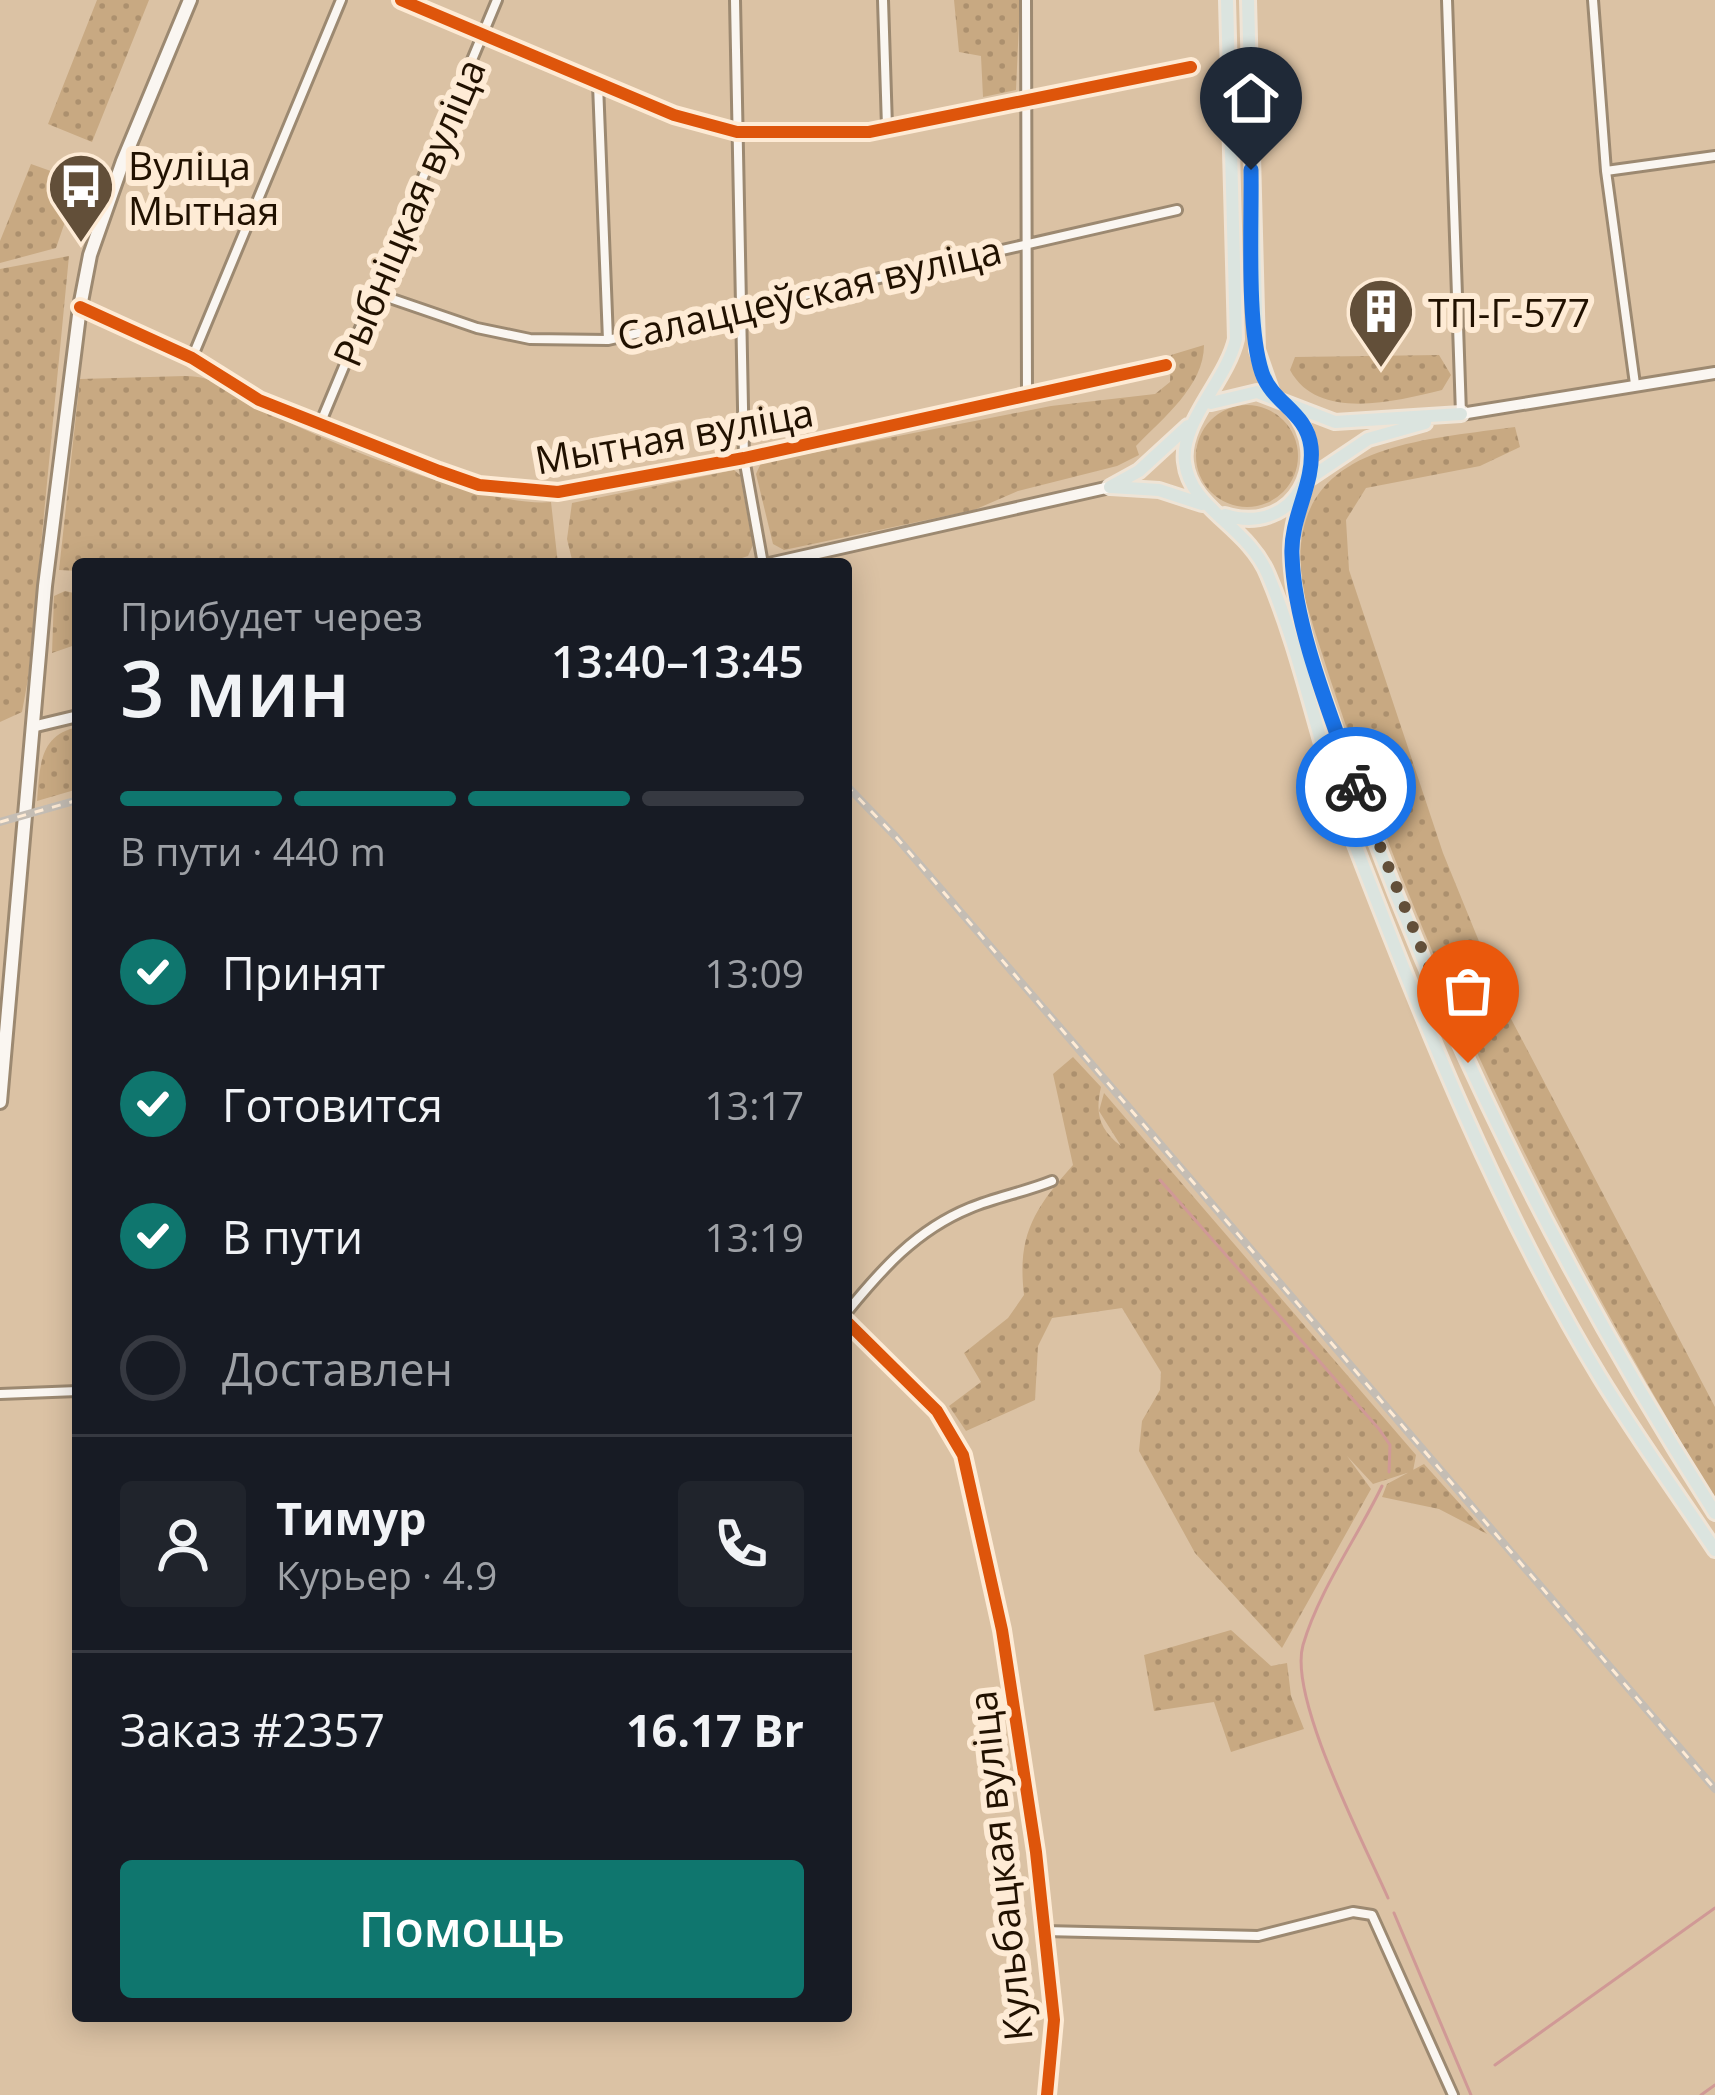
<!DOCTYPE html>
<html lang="ru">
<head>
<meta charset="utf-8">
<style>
	body { margin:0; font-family:"Open Sans",sans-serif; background:#20242c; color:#f1f3f6; height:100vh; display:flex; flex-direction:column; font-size:45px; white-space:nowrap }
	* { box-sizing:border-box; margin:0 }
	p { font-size:39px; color:#9ea1a6 }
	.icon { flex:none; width:66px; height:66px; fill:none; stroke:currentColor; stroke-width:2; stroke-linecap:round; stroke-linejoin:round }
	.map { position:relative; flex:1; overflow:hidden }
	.sheet { position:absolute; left:72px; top:558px; width:780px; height:1464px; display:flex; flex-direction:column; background:#171b24; border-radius:12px; box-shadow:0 6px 30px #0003 }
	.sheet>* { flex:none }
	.pin { position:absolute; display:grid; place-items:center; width:102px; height:102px; color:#fff; margin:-123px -51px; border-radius:50% 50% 50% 0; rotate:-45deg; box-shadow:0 0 12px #0007 }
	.pin .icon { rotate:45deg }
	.courier { position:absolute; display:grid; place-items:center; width:120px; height:120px; margin:-60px; border:9px solid #1a73e8; border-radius:50%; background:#fff; color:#222; box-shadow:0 3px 15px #0007 }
	.summary em { font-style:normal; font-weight:600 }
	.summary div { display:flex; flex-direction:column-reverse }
	.summary { display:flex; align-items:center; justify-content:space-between; height:204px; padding:0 48px }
	h1 { font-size:78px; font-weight:600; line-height:90px }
	.bar { display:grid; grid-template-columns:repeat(4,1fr); gap:18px 12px; align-content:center; height:144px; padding:0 48px }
	.bar i { height:15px; border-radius:9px; background:#363941 }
	.bar .on { background:#0f766e }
	.bar p { grid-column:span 4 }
	.line { display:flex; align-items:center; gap:30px; padding:0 48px; border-top:3px solid #363941 }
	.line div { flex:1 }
	.round { display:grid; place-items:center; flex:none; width:126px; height:126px; border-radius:12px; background:#20242c }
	ol { padding:0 48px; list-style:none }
	li { display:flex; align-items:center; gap:36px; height:132px }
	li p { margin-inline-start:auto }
	li .icon { padding:12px; border-radius:50%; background:#0f766e; color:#fff; stroke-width:4 }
	li:last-child { color:#9ea1a6 }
	li i { width:66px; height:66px; border:6px solid #363941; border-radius:50% }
	.action { display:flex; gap:24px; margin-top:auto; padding:24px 48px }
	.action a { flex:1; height:138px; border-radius:12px; background:#0f766e; color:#fff; font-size:48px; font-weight:600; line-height:138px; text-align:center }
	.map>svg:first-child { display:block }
	.grass { fill:url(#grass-dots) }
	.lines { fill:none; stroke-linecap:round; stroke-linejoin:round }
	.stream { stroke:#d09996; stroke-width:3 }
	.minor-casing { stroke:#9c8971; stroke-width:14 }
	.tertiary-casing { stroke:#9c8971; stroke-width:16 }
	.secondary-casing { stroke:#9c8971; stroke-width:18 }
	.primary-casing { stroke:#efe4d6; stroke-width:18 }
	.minor { stroke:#faf6f1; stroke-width:8 }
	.tertiary { stroke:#faf6f1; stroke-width:10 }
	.secondary { stroke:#faf6f1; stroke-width:12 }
	.primary { stroke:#dbe4df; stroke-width:12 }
	.rail-casing { stroke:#c4bdb4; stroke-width:8 }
	.rail { stroke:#feebd5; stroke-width:3; stroke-dasharray:9; stroke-linecap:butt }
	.cycleway-casing { stroke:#feebd5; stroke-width:20 }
	.cycleway { stroke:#de550b; stroke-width:12 }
	.done { stroke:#624f39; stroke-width:12; stroke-dasharray:0 21.6 }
	.route { stroke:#1a73e8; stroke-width:15 }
	.labels { text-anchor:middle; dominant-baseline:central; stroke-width:12; stroke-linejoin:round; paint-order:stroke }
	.poi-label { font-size:39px; fill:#211100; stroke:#feebd5; text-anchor:start }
	.street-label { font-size:39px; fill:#211100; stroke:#feebd5 }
</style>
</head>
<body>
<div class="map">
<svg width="1715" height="2095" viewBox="0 0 1715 2095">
	<defs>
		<pattern id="grass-dots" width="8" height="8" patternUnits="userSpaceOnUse" patternTransform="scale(3)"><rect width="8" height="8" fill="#c8a982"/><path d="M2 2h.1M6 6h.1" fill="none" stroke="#ac906e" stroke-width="1.8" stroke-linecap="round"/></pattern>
	</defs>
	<rect width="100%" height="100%" fill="#dbc2a4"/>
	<path class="grass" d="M97 0H149L92 142 48 124Z
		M954 0H1020L1016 90 983 97 981 56 959 52Z
		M31 164 79 181 56 248 0 263V241Z
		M69 256 28 679 22 712 0 722V269Z
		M1204 345C1204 386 1163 418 1136 446L1139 455 1117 466 1018 491 974 510 784 550 773 544 756 474 761 463 1051 406 1155 394 1170 382 1171 355Z
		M1439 355 1451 375 1442 390C1396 401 1318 422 1290 370L1295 357Z
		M185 376C221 376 237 397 268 412 328 443 487 508 551 502L558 564H78V571L59 570 80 379Z
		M1196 456a51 51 0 1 1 102 0a51 51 0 1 1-102 0Z
		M1515 427 1520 447 1480 466 1366 488 1346 520 1349 570 1443 853 1509 1015 1715 1407V1499C1539 1207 1403 923 1304 596 1277 447 1405 442 1515 427Z
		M734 470 740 475 753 545 748 556 724 564H573L567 539 572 503Z
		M65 591 78 594V644L52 653 54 596Z
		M78 727V789L37 801C40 766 39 735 78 727Z
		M1073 1057 1101 1087C1095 1113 1099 1129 1121 1146L1099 1111 1104 1093 1416 1455 1413 1471 1373 1484 1347 1456 1371 1489 1282 1648 1195 1553 1139 1451 1142 1421 1160 1390 1161 1372 1122 1308 1052 1318 1038 1346 1035 1400 966 1431 949 1406 981 1382 964 1353 1008 1318 1024 1295C1017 1235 1034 1209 1073 1165L1053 1074Z
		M1424 1464 1487 1534 1439 1509 1382 1497 1387 1484Z
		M1231 1630 1271 1666 1287 1663 1291 1696 1304 1729 1231 1752 1214 1702 1154 1711 1144 1655Z"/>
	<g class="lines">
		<path class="stream" d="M1160 1180 1379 1429 1390 1445 1389 1472
			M1382 1486C1357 1538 1319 1590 1303 1645 1288 1698 1364 1843 1388 1898
			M1394 1913 1471 2095
			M1495 2065 1715 1908
			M1701 2095 1715 2085"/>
		<defs>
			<path id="minor" d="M401 0 674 115 737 132H869L1191 67
				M735 0 744 458 763 564
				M883 0 887 127
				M1026 0 1027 394
				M1447 0 1461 414
				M1593 0 1606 171 1635 384
				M598 84 608 340
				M1606 171 1715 156
				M372 292 477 328 530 339 608 340 1177 210
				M80 307 192 358 259 400 439 471 479 485 558 492 744 458 1166 365
				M192 358 341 0
				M320 424 497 0
				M846 1313C881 1270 916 1230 970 1208 996 1197 1025 1192 1052 1181
				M846 1321 937 1411 963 1455 1002 1630 1036 1852 1054 2020 1047 2095
				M0 1394 78 1391
				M1044 1931 1258 1936 1353 1912 1372 1915 1453 2095"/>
			<path id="tertiary" d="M1461 414 1715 373
				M769 564 1110 487
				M32 727 78 716"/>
			<path id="secondary" d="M0 1102 45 586 80 307 90 255 123 161 190 0"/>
			<path id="primary" d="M1227 0 1236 339C1227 380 1180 422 1185 462 1190 509 1248 526 1268 575 1304 660 1320 755 1354 842 1423 1022 1499 1211 1600 1377 1636 1436 1677 1493 1715 1550
				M1248 0 1257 350 1273 396
				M1211 403 1257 392 1335 422 1461 414
				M1310 478 1368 439 1425 423
				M1307 480C1299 503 1291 527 1291 551 1291 617 1328 708 1350 771 1443 1034 1565 1278 1715 1513
				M1110 487 1139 471 1188 426
				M1111 487 1159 490 1202 504
				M1225 515C1295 537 1335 459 1291 408"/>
		</defs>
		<use href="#minor" class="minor-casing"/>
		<use href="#tertiary" class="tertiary-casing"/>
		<use href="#secondary" class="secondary-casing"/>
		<use href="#primary" class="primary-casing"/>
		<use href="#minor" class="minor"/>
		<use href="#tertiary" class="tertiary"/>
		<use href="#secondary" class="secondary"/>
		<use href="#primary" class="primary"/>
		<defs>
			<path id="rail" d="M846 785 897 838 1715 1789
				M0 822 78 800"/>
		</defs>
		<use href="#rail" class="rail-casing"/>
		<use href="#rail" class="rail"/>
		<defs>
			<path id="cycleway" d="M401 0 674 115 737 132H869L1191 67
				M80 307 192 358 259 400 439 471 479 485 558 492 744 458 1166 365
				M846 1321 937 1411 963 1455 1002 1630 1036 1852 1054 2020 1047 2095"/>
		</defs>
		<use href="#cycleway" class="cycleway-casing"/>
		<use href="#cycleway" class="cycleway"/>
	</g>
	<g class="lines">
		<path class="done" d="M1356 787 1468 1063"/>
		<path class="route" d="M1251 170C1252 224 1246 325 1262 373 1273 404 1307 412 1311 447 1315 483 1290 518 1292 555 1294 627 1332 718 1356 787"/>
	</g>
	<defs>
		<symbol id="bus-pin" viewBox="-11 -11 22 30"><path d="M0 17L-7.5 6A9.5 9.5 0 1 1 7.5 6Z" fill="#624f39" stroke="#feebd5"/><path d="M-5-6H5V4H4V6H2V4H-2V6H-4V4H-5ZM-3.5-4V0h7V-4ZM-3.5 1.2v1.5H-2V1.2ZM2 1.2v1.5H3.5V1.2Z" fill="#fff"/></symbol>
		<symbol id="building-pin" viewBox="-11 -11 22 30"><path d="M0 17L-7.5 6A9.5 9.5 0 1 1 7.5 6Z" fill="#624f39" stroke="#feebd5"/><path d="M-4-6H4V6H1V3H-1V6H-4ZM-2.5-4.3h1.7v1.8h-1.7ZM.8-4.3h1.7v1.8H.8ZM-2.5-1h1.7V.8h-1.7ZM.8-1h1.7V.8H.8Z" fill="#fff"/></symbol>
	</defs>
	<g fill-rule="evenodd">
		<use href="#bus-pin" x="43" y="148" width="76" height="104"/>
		<use href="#building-pin" x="1343" y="273" width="76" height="104"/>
	</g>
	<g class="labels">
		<g class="poi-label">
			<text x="128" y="164">Вуліца<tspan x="128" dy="45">Мытная</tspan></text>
			<text x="1428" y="311">ТП-Г-577</text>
		</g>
		<g class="street-label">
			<text transform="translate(408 212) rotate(-67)">Рыбніцкая вуліца</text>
			<text transform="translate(809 292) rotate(-13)">Салаццеўская вуліца</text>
			<text transform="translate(674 435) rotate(-10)">Мытная вуліца</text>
			<text transform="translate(999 1866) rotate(-96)">Кульбацкая вуліца</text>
		</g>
	</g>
</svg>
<div class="pin" style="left:1468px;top:1063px;background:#ea580c"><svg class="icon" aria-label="bag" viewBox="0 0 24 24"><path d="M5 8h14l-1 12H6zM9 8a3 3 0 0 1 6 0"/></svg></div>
<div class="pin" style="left:1251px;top:170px;background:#1f2937"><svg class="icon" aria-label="home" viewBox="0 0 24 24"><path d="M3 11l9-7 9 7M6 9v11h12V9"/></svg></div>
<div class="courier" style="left:1356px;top:787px"><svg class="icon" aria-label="bike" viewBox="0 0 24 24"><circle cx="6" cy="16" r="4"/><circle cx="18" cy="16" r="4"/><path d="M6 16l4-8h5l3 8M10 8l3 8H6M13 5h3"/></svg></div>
<section class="sheet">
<div class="summary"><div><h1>3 мин</h1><p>Прибудет через</p></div><em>13:40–13:45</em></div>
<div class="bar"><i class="on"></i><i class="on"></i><i class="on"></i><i></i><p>В пути · 440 m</p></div>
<ol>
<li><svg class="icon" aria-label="check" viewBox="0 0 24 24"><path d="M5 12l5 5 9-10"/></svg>Принят<p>13:09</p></li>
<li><svg class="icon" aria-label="check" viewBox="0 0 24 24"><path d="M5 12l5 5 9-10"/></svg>Готовится<p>13:17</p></li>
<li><svg class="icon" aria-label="check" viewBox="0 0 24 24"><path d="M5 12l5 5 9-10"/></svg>В пути<p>13:19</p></li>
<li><i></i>Доставлен</li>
</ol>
<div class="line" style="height:216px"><a class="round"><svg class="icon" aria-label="person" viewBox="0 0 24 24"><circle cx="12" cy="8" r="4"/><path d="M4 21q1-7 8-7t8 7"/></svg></a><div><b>Тимур</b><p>Курьер · 4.9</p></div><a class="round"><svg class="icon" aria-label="phone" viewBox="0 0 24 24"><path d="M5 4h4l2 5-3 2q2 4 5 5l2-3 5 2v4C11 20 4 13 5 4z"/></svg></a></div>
<div class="line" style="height:156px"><div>Заказ #2357</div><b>16.17 Br</b></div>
<div class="action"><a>Помощь</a></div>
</section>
</div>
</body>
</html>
